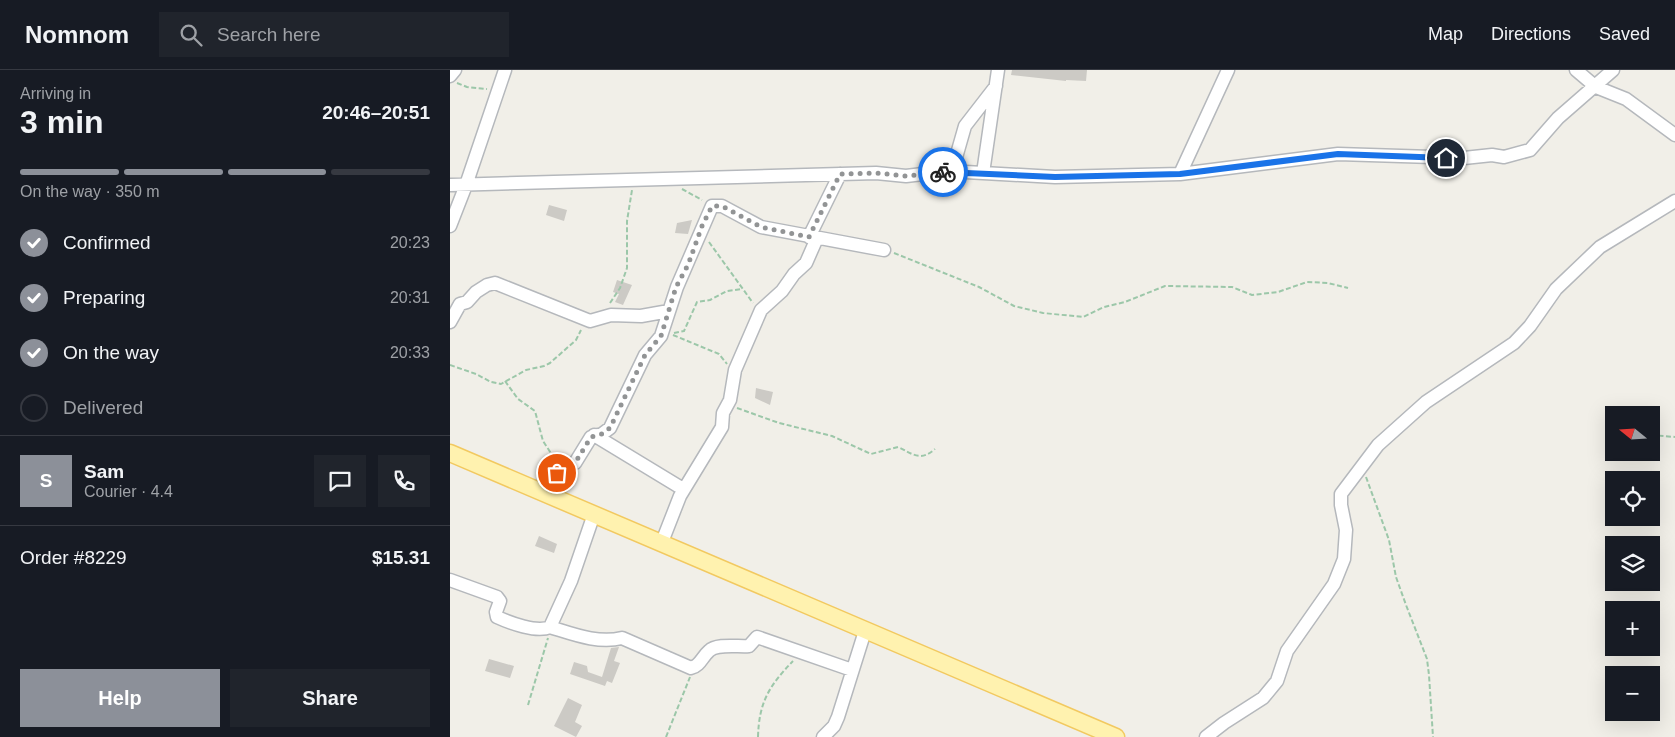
<!DOCTYPE html>
<html lang="en">
<head>
<meta charset="utf-8">
<style>
	body { margin:0; font-family:Arial,sans-serif; background:#20242c; color:#f1f3f6; height:100vh; display:flex; flex-direction:column; font-size:19px; white-space:nowrap }
	* { box-sizing:border-box; margin:0 }
	p { font-size:16px; color:#9ea1a6 }
	.icon { flex:none; width:28px; height:28px; fill:none; stroke:currentColor; stroke-width:2; stroke-linecap:round; stroke-linejoin:round }
	.map { position:relative; flex:1; overflow:hidden }
	.details { display:flex; flex-direction:column; background:#171b24; width:450px }
	.details>* { flex:none }
	.needle { width:32px; rotate:288deg }
	.controls { position:absolute; left:1155px; top:336px; display:grid; gap:10px }
	.controls a { display:grid; place-items:center; width:55px; height:55px; border-radius:0px; background:#171b24; box-shadow:0 5px 20px #0002; font-size:25px }
	.pin { position:absolute; display:grid; place-items:center; width:42px; height:42px; color:#fff; margin:-21px; border:2px solid #fff; border-radius:50%; box-shadow:0 1px 5px #0007 }
	.courier { position:absolute; display:grid; place-items:center; width:50px; height:50px; margin:-25px; border:4px solid #1a73e8; border-radius:50%; background:#fff; color:#222; box-shadow:0 1px 6px #0007 }
	.summary em { font-style:normal; font-weight:700 }
	.summary div { display:flex; flex-direction:column-reverse }
	.summary { display:flex; align-items:center; justify-content:space-between; height:85px; padding:0 20px }
	h1 { font-size:32px; font-weight:700; line-height:38px }
	.bar { display:grid; grid-template-columns:repeat(4,1fr); gap:8px 5px; align-content:center; height:60px; padding:0 20px }
	.bar i { height:6px; border-radius:4px; background:#363941 }
	.bar .active { background:#8c9099 }
	.bar p { grid-column:span 4 }
	.line { display:flex; align-items:center; gap:12px; padding:0 20px; border-top:1px solid #363941 }
	.line div { flex:1 }
	.round { display:grid; place-items:center; flex:none; width:52px; height:52px; border-radius:0px; background:#20242c }
	ol { padding:0 20px; list-style:none }
	li { display:flex; align-items:center; gap:15px; height:55px }
	li p { margin-inline-start:auto }
	li .icon { padding:5px; border-radius:50%; background:#8c9099; color:#fff; stroke-width:4 }
	li:last-child { color:#9ea1a6 }
	li i { width:28px; height:28px; border:2px solid #363941; border-radius:50% }
	.cta { display:flex; gap:10px; margin-top:auto; padding:10px 20px }
	.cta a { flex:1; height:58px; border-radius:0px; background:#8c9099; color:#fff; font-size:20px; font-weight:700; line-height:58px; text-align:center }
	.cta a+a { background:#20242c; color:#f1f3f6 }
	header { display:flex; align-items:center; gap:30px; box-sizing:border-box; height:70px; padding:0 25px; background:#171b24; border-bottom:1px solid #363941 }
	header strong { font-size:24px }
	nav { display:flex; gap:28px; margin-inline-start:auto; font-size:18px }
	.search { width:350px; height:45px; background:#20242c; display:flex; align-items:center; gap:12px; box-sizing:border-box; padding:0 18px; border-radius:0px; color:#9ea1a6; font-size:19px }
	main { display:flex; flex:1; min-height:0 }
	.map>svg:first-child { display:block }
	.building { fill:#cccac5 }
	.lines { fill:none; stroke-linecap:round; stroke-linejoin:round }
	.minor-casing { stroke:#b5b8bc; stroke-width:15 }
	.major-casing { stroke:#f2c960; stroke-width:19 }
	.path { stroke:#9cc7a9; stroke-width:2; stroke-dasharray:5 2.5; stroke-linecap:butt }
	.minor { stroke:#fff; stroke-width:12 }
	.major { stroke:#fff2af; stroke-width:16 }
	.done { stroke:#929495; stroke-width:5; stroke-dasharray:0 9 }
	.route { stroke:#1a73e8; stroke-width:6 }
</style>
</head>
<body>
<header>
<strong>Nomnom</strong>
<div class="search"><svg class="icon" aria-label="search" viewBox="0 0 24 24"><circle cx="10" cy="10" r="6"/><path d="M15 15l6 6"/></svg>Search here</div>
<nav><a>Map</a><a>Directions</a><a>Saved</a></nav>
</header>
<main>
<section class="details">
<div class="summary"><div><h1>3 min</h1><p>Arriving in</p></div><em>20:46–20:51</em></div>
<div class="bar"><i class="active"></i><i class="active"></i><i class="active"></i><i></i><p>On the way · 350 m</p></div>
<ol>
<li><svg class="icon" aria-label="check" viewBox="0 0 24 24"><path d="M5 12l5 5 9-10"/></svg>Confirmed<p>20:23</p></li>
<li><svg class="icon" aria-label="check" viewBox="0 0 24 24"><path d="M5 12l5 5 9-10"/></svg>Preparing<p>20:31</p></li>
<li><svg class="icon" aria-label="check" viewBox="0 0 24 24"><path d="M5 12l5 5 9-10"/></svg>On the way<p>20:33</p></li>
<li><i></i>Delivered</li>
</ol>
<div class="line" style="height:90px"><b class="round" style="background:#8c9099;color:#fff">S</b><div><b>Sam</b><p>Courier · 4.4</p></div><a class="round"><svg class="icon" aria-label="chat" viewBox="0 0 24 24"><path d="M4 5h16v11H9l-5 4z"/></svg></a><a class="round"><svg class="icon" aria-label="phone" viewBox="0 0 24 24"><path d="M5 4h4l2 5-3 2q2 4 5 5l2-3 5 2v4C11 20 4 13 5 4z"/></svg></a></div>
<div class="line" style="height:65px"><div>Order #8229</div><b>$15.31</b></div>
<div class="cta"><a>Help</a><a>Share</a></div>
</section>
<div class="map">
<svg width="1225" height="667" viewBox="0 0 1225 667">
	<rect width="100%" height="100%" fill="#f1efe8"/>
	<path class="building" d="M562 0H637L636 11 616 10V11L561 5Z
		M99 135 117 140 114 151 96 145Z
		M242 150 238 164 225 163 227 153Z
		M167 210 182 215 173 235 165 232 169 224 163 222Z
		M306 318 323 322 320 335 305 328Z
		M89 466 107 474 104 483 85 476Z
		M169 577 164 591 170 593 162 613 157 611 155 616 120 604 124 592 137 596 138 602 152 607 161 578Z
		M39 589 64 596 60 608 35 601Z
		M118 628 132 635 125 652 132 656 126 667 104 656Z"/>
	<g class="lines">
		<defs>
			<path id="minor" d="M1126 0 1146 17 1176 29 1225 65
				M0 6 5 0
				M498 101 505 91 515 56 546 16
				M533 103 548 0
				M730 104 778 0
				M0 115 426 103 456 106 498 101 605 107 730 104 888 84 1014 88 1042 85 1054 87 1080 80 1108 48 1163 0
				M0 156 16 115 55 0
				M359 167 390 104
				M0 252 10 234 17 232 26 222 37 215 45 213 140 251 161 245 191 246 219 241
				M144 365 233 419
				M89 420 115 395 125 393 141 367 152 364 160 358 195 285 211 266 227 217 262 136H272L311 157 434 180
				M212 472 230 426 272 357 273 343 280 330 285 300 311 240 332 221 344 204 356 193 367 168
				M0 510 47 527 50 531 46 542 47 547C60 553 87 563 100 557L121 511 144 444
				M100 557C123 564 148 574 172 568L241 598C250 596 252 587 259 581 267 573 288 577 299 576L307 567 402 600
				M373 667 384 656 388 647 415 561
				M756 667 774 653 813 628 827 611 837 581 884 514 894 489 896 460 891 435V424L928 375 976 332 1064 273 1080 256 1106 219 1150 177 1225 131"/>
			<path id="major" d="M0 383 666 667"/>
		</defs>
		<use href="#minor" class="minor-casing"/>
		<use href="#major" class="major-casing"/>
		<path class="path" d="M7 13 17 17 37 19
			M232 119 252 130
			M259 172 303 233
			M444 183 529 217 564 236 593 243 633 247 654 237 675 232 715 216 782 217 802 225 828 222 857 212 878 213 898 218
			M160 233 170 218 177 198V151L182 120
			M224 263 234 261 247 232 260 230 277 221 292 219
			M223 265 269 284 277 294
			M0 295 26 304 41 312 51 314 76 300 94 296 100 293 126 270 131 260
			M55 311 68 329 85 341 93 371 106 391
			M287 338 329 353 382 366 421 384 448 377C463 384 470 392 485 379
			M1201 365 1225 367
			M916 407 939 470 946 507 956 535 977 589 979 605 983 667
			M78 635 98 568
			M216 667 240 607
			M308 667C309 632 319 616 343 591"/>
		<use href="#minor" class="minor"/>
		<use href="#major" class="major"/>
	</g>
	<g class="lines">
		<path class="done" d="M107 403 115 395 125 393 141 367 152 364 160 358 195 285 211 266 226 217 238 195 252 156 262 136H272L311 157 359 167 390 104 426 103 456 106 493 102"/>
		<path class="route" d="M493 102 605 107 730 104 888 84 996 88"/>
	</g>
</svg>
<div class="controls">
<a><svg class="needle" viewBox="-14 -14 28 28"><path d="M0-13l5 13h-10z" fill="#e53935"/><path d="M0 13l5-13h-10z" fill="#9ea1a6"/></svg></a>
<a><svg class="icon" aria-label="locate" viewBox="0 0 24 24"><circle cx="12" cy="12" r="6"/><path d="M12 2v4M12 18v4M2 12h4M18 12h4"/></svg></a>
<a><svg class="icon" aria-label="layers" viewBox="0 0 24 24"><path d="M12 4l9 5-9 5-9-5zM3 14l9 5 9-5"/></svg></a>
<a>+</a>
<a>−</a>
</div>
<div class="pin" style="left:107px;top:403px;background:#ea580c"><svg class="icon" aria-label="bag" viewBox="0 0 24 24"><path d="M5 8h14l-1 12H6zM9 8a3 3 0 0 1 6 0"/></svg></div>
<div class="pin" style="left:996px;top:88px;background:#1f2937"><svg class="icon" aria-label="home" viewBox="0 0 24 24"><path d="M3 11l9-7 9 7M6 9v11h12V9"/></svg></div>
<div class="courier" style="left:493px;top:102px"><svg class="icon" aria-label="bike" viewBox="0 0 24 24"><circle cx="6" cy="16" r="4"/><circle cx="18" cy="16" r="4"/><path d="M6 16l4-8h5l3 8M10 8l3 8H6M13 5h3"/></svg></div>
</div>
</main>
</body>
</html>
